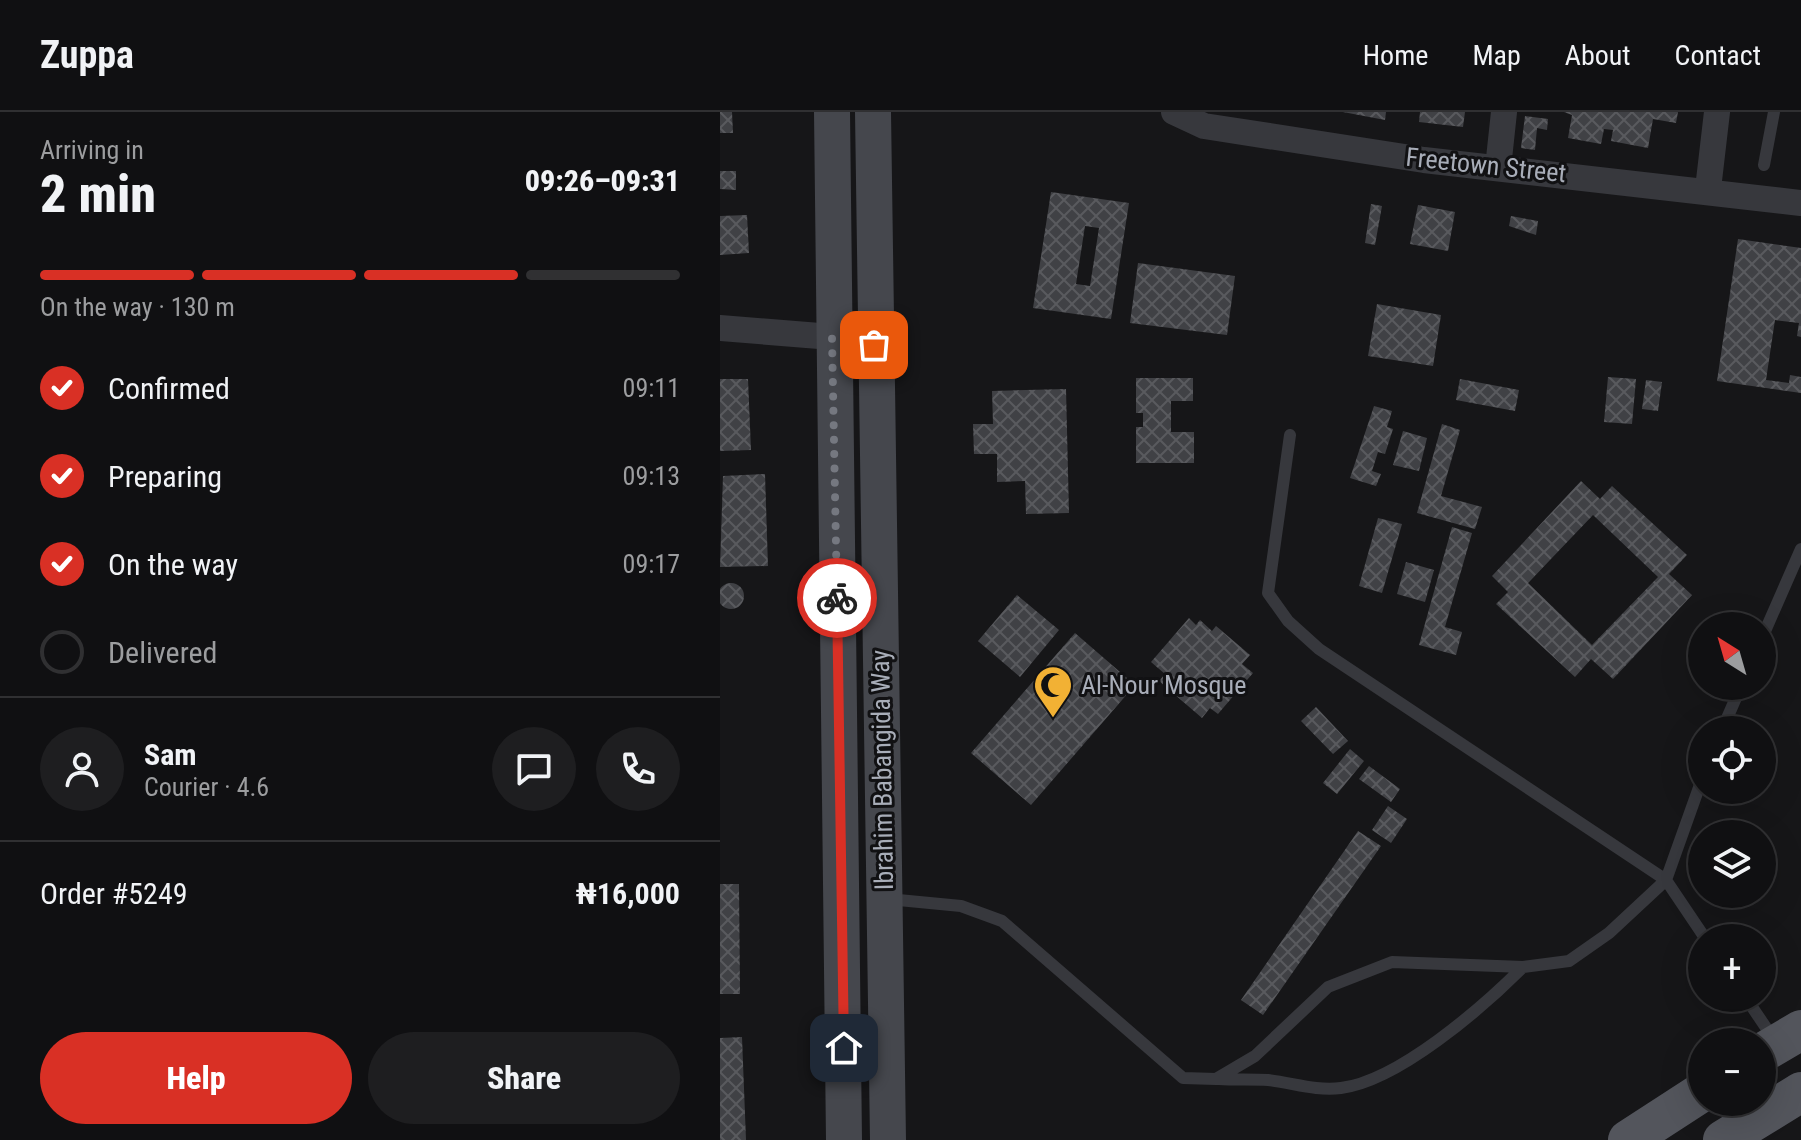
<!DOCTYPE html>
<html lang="en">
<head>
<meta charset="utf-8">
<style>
	body { margin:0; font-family:"Roboto Condensed",sans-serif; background:#1e1e20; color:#f1f3f6; height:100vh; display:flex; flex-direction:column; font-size:30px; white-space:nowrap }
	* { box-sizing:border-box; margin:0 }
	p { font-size:26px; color:#9c9d9f }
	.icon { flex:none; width:44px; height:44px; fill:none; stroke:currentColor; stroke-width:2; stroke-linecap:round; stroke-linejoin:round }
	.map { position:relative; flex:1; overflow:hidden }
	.drawer { display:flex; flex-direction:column; background:#101012; width:720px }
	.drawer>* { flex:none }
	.needle { width:52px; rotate:323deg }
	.buttons { position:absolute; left:968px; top:500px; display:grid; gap:16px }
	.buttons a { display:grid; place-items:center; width:88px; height:88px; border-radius:50%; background:#101012; box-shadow:0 8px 32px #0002,0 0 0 2px #303032; font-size:40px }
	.pin { position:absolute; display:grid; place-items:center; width:68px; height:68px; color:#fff; margin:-34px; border-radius:16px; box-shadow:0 4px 12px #0006 }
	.courier { position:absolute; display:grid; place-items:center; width:80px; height:80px; margin:-40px; border:6px solid #d93025; border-radius:50%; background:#fff; color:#222; box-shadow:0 2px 10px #0007 }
	.overview em { font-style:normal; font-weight:800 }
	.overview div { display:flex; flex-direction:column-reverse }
	.overview { display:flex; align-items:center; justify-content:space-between; height:136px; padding:0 40px }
	h1 { font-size:52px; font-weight:800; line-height:60px }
	.bar { display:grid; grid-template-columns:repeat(4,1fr); gap:12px 8px; align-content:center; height:96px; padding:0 40px }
	.bar i { height:10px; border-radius:6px; background:#303032 }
	.bar .current { background:#d93025 }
	.bar p { grid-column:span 4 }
	.line { display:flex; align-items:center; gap:20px; padding:0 40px; border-top:2px solid #303032 }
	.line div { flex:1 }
	.round { display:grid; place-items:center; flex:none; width:84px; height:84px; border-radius:42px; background:#1e1e20 }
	ol { padding:0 40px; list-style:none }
	li { display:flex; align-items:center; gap:24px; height:88px }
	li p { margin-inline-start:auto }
	li .icon { padding:8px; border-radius:50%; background:#d93025; color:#fff; stroke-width:4 }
	li:last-child { color:#9c9d9f }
	li i { width:44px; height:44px; border:4px solid #303032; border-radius:50% }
	.button { display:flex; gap:16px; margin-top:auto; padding:16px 40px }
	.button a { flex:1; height:92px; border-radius:48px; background:#d93025; color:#fff; font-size:32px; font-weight:800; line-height:92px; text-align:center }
	.button a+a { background:#1e1e20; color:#f1f3f6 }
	header { display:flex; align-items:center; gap:48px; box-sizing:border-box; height:112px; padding:0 40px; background:#101012; border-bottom:2px solid #303032 }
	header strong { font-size:38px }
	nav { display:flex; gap:44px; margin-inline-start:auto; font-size:28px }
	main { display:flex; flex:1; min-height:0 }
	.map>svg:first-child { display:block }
	.building { fill:url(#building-cross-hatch); fill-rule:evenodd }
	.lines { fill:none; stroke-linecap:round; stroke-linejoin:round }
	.service { stroke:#37383d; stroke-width:12 }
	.minor { stroke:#37383d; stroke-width:26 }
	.secondary { stroke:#45474d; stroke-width:36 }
	.primary { stroke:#53555c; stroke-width:40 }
	.done { stroke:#757880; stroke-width:8; stroke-dasharray:0 14.4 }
	.route { stroke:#d93025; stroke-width:10 }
	.labels { text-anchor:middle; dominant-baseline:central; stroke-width:6; stroke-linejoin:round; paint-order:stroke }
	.street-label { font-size:26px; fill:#a8adb8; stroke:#111113 }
	.poi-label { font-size:26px; fill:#a8adb8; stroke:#111113; text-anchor:start }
</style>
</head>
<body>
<header>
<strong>Zuppa</strong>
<nav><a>Home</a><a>Map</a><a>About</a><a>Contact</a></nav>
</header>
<main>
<section class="drawer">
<div class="overview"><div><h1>2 min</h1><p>Arriving in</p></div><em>09:26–09:31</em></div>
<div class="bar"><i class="current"></i><i class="current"></i><i class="current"></i><i></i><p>On the way · 130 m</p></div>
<ol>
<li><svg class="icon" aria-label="check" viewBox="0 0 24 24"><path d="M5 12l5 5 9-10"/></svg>Confirmed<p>09:11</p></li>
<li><svg class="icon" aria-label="check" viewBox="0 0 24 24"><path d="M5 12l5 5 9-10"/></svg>Preparing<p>09:13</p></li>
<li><svg class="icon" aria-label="check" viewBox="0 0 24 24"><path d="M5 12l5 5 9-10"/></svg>On the way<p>09:17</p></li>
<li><i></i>Delivered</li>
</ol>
<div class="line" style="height:144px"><a class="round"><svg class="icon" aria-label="person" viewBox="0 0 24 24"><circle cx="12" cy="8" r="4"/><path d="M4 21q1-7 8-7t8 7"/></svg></a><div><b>Sam</b><p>Courier · 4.6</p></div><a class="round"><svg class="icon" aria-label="chat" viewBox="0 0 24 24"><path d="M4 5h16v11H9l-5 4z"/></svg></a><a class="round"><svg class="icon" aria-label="phone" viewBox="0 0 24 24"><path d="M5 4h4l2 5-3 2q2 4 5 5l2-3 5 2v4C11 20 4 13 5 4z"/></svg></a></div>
<div class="line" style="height:104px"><div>Order #5249</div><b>₦16,000</b></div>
<div class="button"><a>Help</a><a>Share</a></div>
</section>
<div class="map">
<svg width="1081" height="1028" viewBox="0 0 1081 1028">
	<defs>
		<pattern id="building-cross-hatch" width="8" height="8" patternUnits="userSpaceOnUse" patternTransform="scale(2)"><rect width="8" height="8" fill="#404145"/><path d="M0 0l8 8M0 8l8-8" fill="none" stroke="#595a5e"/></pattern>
	</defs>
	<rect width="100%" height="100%" fill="#161618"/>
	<path class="building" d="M0 0H12L13 21H0Z
		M623 0H666L665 8Z
		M700 0H745L743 15 699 10Z
		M844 0H958L956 11 933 7 928 36 891 29 893 18 884 17 881 32 848 26 852 3Z
		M805 4 828 7 827 18 817 16 815 38 801 36Z
		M0 59H16V78L0 77Z
		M331 80 409 91 391 207 313 196ZM365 114 379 116 370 174 356 172Z
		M651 92 662 94 655 133 645 131Z
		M698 93 735 100 728 139 690 132Z
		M27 103 29 141 0 143V104Z
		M791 104 818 109 816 123 789 114Z
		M1018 127 1081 136V225L1077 224 1079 211 1055 208 1046 268 1069 271 1070 263 1081 265V281L997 269Z
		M418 151 515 164 507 223 410 211Z
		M657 192 721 203 713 254 648 244Z
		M888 265 916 267 912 312 884 310Z
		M416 266H473V289H451V320H474V351H416V315H423V301H416Z
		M0 267H28L31 338 0 339Z
		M740 267 799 278 795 299 736 288Z
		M926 268 942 270 938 299 922 297Z
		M346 277 349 401 306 402 305 369 277 370V342H254L253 312H273L272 279Z
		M654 294 672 299 667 315 673 317 665 342 658 340 652 359 661 362 656 374 630 366Z
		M722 312 740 318 721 384 762 395 755 417 697 401Z
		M683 319 707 326 699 359 673 353Z
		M45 362 48 454 0 455 3 364Z
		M861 369 880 387 892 374 967 443 949 462 972 483 893 567 871 547 855 565 776 492 788 480 772 464ZM873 403 938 465 872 533 808 471Z
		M658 406 682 412 662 481 639 474Z
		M732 415 752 421 725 515 742 520 736 543 699 533Z
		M686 450 714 458 705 490 677 482Z
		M-2 484a13 13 0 1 1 26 0a13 13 0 1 1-26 0Z
		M297 483 339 518 300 565 258 529Z
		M469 506 476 513 480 508 492 519 496 514 530 543 522 552 533 561 498 602 490 596 482 606 439 569 445 562 431 550Z
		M355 521 415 573 311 693 251 641Z
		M596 595 628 629 613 642 581 609Z
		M630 637 644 649 617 682 603 671Z
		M649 654 680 677 671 690 639 667Z
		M668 694 687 707 671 731 652 718Z
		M638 719 661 734 543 903 521 888Z
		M0 772H19L20 882H0Z
		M22 925 26 1028H0V926Z"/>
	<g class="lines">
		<path class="service" d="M1044 53 1054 0
			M570 323 548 481 568 509 599 537 946 768 982 667
			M1042 526 1081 437
			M1002 618 1021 574
			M168 787 241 794 282 809 463 966 496 967 535 944 608 875 672 850 803 855 849 849 889 821 946 768 985 826
			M1026 886 1055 929
			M499 967C515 968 532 967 548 968 574 971 595 979 621 976 678 969 762 896 803 855"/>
		<path class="minor" d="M454 0 484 14 704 48 1081 91
			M778 56 784 0
			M988 77 997 0
			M0 216 112 225 154 233"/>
		<path class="secondary" d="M112 0 124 1028
			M153 0 168 1028"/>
		<path class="primary" d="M1042 941 1081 918
			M908 1028 982 980
			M1003 1028 1081 980"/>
	</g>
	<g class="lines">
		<path class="done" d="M117 486 112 225 154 233"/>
		<path class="route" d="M117 486 124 936"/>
	</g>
	<defs>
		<symbol id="mosque-pin" viewBox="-11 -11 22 30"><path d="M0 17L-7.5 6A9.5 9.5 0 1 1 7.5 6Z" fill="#f2b134" stroke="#111113"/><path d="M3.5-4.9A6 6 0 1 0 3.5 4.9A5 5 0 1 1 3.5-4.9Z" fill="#111"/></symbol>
	</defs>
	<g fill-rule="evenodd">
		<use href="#mosque-pin" x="311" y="551" width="44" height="60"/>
	</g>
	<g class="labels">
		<g class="street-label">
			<text transform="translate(766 53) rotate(6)">Freetown Street</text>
			<text transform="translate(162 658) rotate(-91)">Ibrahim Babangida Way</text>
		</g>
		<g class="poi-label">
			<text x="361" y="573">Al-Nour Mosque</text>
		</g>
	</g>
</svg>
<div class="buttons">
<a><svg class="needle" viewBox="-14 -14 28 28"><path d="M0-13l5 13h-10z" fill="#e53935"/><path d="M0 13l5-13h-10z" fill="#9c9d9f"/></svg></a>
<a><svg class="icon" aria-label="locate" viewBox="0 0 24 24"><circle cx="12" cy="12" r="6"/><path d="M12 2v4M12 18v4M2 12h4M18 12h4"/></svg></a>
<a><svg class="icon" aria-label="layers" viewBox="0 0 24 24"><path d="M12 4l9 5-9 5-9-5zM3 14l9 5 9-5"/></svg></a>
<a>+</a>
<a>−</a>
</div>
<div class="pin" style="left:154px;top:233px;background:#ea580c"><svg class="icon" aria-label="bag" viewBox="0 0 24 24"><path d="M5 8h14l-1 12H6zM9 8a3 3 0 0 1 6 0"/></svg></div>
<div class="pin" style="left:124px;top:936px;background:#1f2937"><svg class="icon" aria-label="home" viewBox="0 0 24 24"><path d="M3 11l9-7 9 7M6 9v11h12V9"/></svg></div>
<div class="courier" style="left:117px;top:486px"><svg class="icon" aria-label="bike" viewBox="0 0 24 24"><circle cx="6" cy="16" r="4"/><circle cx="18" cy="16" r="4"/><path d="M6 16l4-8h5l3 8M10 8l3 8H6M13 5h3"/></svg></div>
</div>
</main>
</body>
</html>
